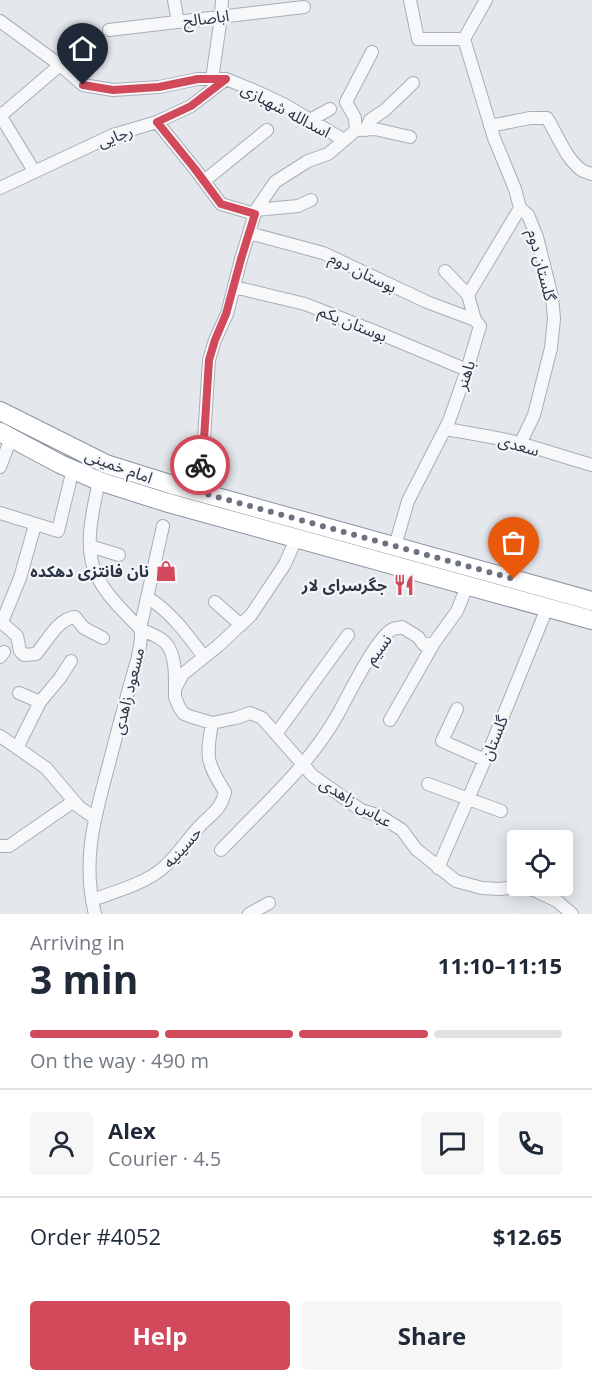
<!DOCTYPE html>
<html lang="en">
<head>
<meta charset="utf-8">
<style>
	body { margin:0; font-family:"Open Sans","Noto Sans Arabic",sans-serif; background:#f6f6f7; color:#1f2937; height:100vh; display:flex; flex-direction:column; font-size:22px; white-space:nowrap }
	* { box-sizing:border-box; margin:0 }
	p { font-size:20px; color:#747a83 }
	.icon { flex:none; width:33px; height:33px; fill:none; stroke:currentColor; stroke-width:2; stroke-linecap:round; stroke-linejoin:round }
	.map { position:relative; height:914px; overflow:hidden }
	.sheet { display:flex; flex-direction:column; background:#fff; flex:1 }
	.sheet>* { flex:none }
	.buttons { position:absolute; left:507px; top:830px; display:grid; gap:12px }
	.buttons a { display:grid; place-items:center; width:66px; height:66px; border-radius:6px; background:#fff; box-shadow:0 3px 15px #0003; font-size:30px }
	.pin { position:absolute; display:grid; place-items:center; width:51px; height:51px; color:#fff; margin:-62px -26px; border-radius:50% 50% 50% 0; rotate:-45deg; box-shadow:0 0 6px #0007 }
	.pin .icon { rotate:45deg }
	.courier { position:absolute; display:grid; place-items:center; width:60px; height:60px; margin:-30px; border:4px solid #d1495b; border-radius:50%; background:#fff; color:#222; box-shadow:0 2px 8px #0007 }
	.overview em { font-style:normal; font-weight:700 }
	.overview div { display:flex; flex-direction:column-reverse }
	.overview { display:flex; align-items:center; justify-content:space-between; height:102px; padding:0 30px }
	h1 { font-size:39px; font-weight:700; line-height:45px }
	.bar { display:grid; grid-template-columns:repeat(4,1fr); gap:9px 6px; align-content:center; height:72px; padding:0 30px }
	.bar i { height:8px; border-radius:4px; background:#e0e1e3 }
	.bar .selected { background:#d1495b }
	.bar p { grid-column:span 4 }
	.line { display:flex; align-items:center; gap:15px; padding:0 30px; border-top:2px solid #e0e1e3 }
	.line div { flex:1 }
	.round { display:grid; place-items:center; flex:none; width:63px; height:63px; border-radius:6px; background:#f6f6f7 }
	.primary-button { display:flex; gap:12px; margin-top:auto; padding:12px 30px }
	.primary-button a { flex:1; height:69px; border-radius:6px; background:#d1495b; color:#fff; font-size:24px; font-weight:700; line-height:69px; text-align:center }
	.primary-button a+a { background:#f6f6f7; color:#1f2937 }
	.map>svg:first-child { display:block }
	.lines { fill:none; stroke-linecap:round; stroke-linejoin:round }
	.minor-casing { stroke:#a9aeb7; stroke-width:14 }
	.highway-casing { stroke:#8b94a3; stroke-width:20 }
	.minor { stroke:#f7f8fa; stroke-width:12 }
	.highway { stroke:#fff; stroke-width:18 }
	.done { stroke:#6c737f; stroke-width:6; stroke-dasharray:0 10.8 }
	.route { stroke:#d1495b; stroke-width:8 }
	.labels { text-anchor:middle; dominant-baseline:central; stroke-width:4.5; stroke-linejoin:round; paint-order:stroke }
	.street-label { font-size:16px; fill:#2b3445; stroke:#f4f6f9 }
	.poi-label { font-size:16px; font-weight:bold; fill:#2b3445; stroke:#f4f6f9; text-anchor:end }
</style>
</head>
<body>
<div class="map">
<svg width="592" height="914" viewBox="0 0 592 914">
	<rect width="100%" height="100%" fill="#e4e7ec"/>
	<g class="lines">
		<defs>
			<path id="minor" d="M174 0 178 22
				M410 0 418 39H464
				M486 0 464 39 494 138 515 189 520 208 528 215 537 237 552 297 554 319 551 348 534 415 520 444
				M0 21 60 65 83 85 113 90 159 87 198 79H226L260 93 285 105 344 140
				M109 30 304 7
				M212 79 221 17 222 0
				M0 114 5 112 60 65
				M0 115 34 171
				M310 120 330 109
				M157 122 195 169 221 204 255 214
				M490 126 530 118H547C557 134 566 160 583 171 585 172 589 173 592 174
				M356 130 355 118 346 102 372 52
				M366 130 370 120 385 110 413 83
				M204 181 267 130
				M0 188 113 135 157 122 191 106 226 79
				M256 210 298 206 311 200
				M249 233 323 253 427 302 475 320
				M445 271 468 295
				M234 287 305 304 374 331 467 370
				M445 429C470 433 495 437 519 443 544 450 567 458 592 465
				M0 467 11 438
				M192 490 203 455 209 360 215 340 227 314 241 259 256 210 275 182 308 161 328 154 356 130 375 129 410 137
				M0 513 58 531 73 469
				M163 526 140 629C147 632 155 635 161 639 176 649 175 672 175 688
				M296 539 285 564 251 615 219 645 183 674 175 689V697L179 707 184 714 192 717 212 723 236 718 250 713 262 718 313 776 361 810 380 816 402 830 416 849 456 881 482 888 500 889 522 886 538 892 557 901 572 914
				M90 546 119 555
				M395 546 408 501 449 421 467 370 480 326 475 320 468 295 520 208
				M147 597C171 612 187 634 204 657
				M215 602 241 625
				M0 621 17 636 20 651 24 655 36 654C47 642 57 619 75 617L84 628 103 638
				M2 622 20 578 35 525
				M0 657 4 652
				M19 693 40 702
				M457 709 442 741 485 760
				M390 720 434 643
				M276 734 348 635
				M0 736 46 768 79 807 95 818
				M17 748 40 702 60 678 71 661
				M428 784 501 811
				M0 846H9L74 801
				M221 850C262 807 309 766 338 714 348 696 377 636 393 629 396 628 399 628 402 627L418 637 424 645 434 643 457 611 467 586
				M438 868 491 746 547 608
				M92 900C114 892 147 883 164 867 177 856 186 841 198 828 209 815 221 811 225 792 206 762 206 757 212 723
				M95 914C81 858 96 813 110 760 119 725 128 691 138 657 139 649 143 636 140 629 137 624 130 619 127 615 116 604 105 592 98 578 82 549 93 511 99 481
				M249 914 269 903"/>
			<path id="highway" d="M0 411 106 464 170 484 592 601
				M0 432 60 464 99 481 165 502 592 620"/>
		</defs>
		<use href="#minor" class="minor-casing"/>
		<use href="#highway" class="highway-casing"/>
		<use href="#minor" class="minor"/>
		<use href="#highway" class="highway"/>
	</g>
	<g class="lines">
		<path class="done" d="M200 465 192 490 514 579"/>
		<path class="route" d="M83 85 113 90 159 87 198 79H226L191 106 157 122 195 169 221 204 255 214 241 259 226 314 215 340 209 360 203 455 200 465"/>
	</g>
	<defs>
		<symbol id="shop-bare" viewBox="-9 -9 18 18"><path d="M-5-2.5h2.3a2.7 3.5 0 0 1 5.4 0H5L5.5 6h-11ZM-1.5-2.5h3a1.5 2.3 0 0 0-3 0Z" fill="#d1495b" stroke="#f4f6f9" stroke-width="2.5" paint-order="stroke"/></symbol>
		<symbol id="restaurant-bare" viewBox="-9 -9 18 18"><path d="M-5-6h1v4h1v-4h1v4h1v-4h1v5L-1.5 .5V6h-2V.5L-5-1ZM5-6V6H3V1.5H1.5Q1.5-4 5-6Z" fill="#d1495b" stroke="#f4f6f9" stroke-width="2.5" paint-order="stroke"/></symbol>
	</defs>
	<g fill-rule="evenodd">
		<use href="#shop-bare" x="151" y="556" width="30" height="30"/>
		<use href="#restaurant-bare" x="389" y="570" width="30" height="30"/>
	</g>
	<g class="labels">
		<g class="street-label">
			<text transform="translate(206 18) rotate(-7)">اباصالح</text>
			<text transform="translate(286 110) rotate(28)">اسدالله شهبازی</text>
			<text transform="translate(115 136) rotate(-20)">رجایی</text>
			<text transform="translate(542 265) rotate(76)">گلستان دوم</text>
			<text transform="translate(363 272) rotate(26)">بوستان دوم</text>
			<text transform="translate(353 323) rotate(22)">بوستان یکم</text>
			<text transform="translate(465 375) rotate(-72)">باهنر</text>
			<text transform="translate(519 445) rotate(16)">سعدی</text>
			<text transform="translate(119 466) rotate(20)">امام خمینی</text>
			<text transform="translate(378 649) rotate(-53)">نسیم</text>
			<text transform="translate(128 691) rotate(-76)">مسعود زاهدی</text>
			<text transform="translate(494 738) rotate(-68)">گلستان</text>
			<text transform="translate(356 802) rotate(31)">عباس زاهدی</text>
			<text transform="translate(182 847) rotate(-48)">حسینیه</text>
		</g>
		<g class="poi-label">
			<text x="149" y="571">نان فانتزی دهکده</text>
			<text x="387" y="585">جگرسرای لار</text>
		</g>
	</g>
</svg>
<div class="buttons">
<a><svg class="icon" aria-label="locate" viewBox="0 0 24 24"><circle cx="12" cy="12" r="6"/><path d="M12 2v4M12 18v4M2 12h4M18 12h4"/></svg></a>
</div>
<div class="pin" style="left:514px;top:579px;background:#ea580c"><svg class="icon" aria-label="bag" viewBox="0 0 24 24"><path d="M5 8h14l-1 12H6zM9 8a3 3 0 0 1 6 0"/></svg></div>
<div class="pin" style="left:83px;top:85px;background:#1f2937"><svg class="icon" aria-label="home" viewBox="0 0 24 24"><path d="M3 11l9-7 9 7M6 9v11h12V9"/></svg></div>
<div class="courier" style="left:200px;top:465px"><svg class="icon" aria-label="bike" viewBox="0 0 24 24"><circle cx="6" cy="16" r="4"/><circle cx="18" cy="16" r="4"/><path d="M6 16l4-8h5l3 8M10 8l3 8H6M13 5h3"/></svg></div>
</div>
<section class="sheet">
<div class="overview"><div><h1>3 min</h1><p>Arriving in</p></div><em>11:10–11:15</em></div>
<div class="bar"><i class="selected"></i><i class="selected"></i><i class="selected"></i><i></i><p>On the way · 490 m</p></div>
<div class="line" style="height:108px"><a class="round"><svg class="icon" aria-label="person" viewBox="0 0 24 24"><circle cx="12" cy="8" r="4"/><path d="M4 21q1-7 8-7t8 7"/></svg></a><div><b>Alex</b><p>Courier · 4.5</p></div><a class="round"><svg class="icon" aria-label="chat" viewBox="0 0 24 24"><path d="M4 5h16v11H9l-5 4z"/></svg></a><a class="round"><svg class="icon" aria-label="phone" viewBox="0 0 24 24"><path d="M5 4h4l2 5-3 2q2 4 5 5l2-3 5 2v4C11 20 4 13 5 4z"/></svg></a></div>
<div class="line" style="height:78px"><div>Order #4052</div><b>$12.65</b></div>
<div class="primary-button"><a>Help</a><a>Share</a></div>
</section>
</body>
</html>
